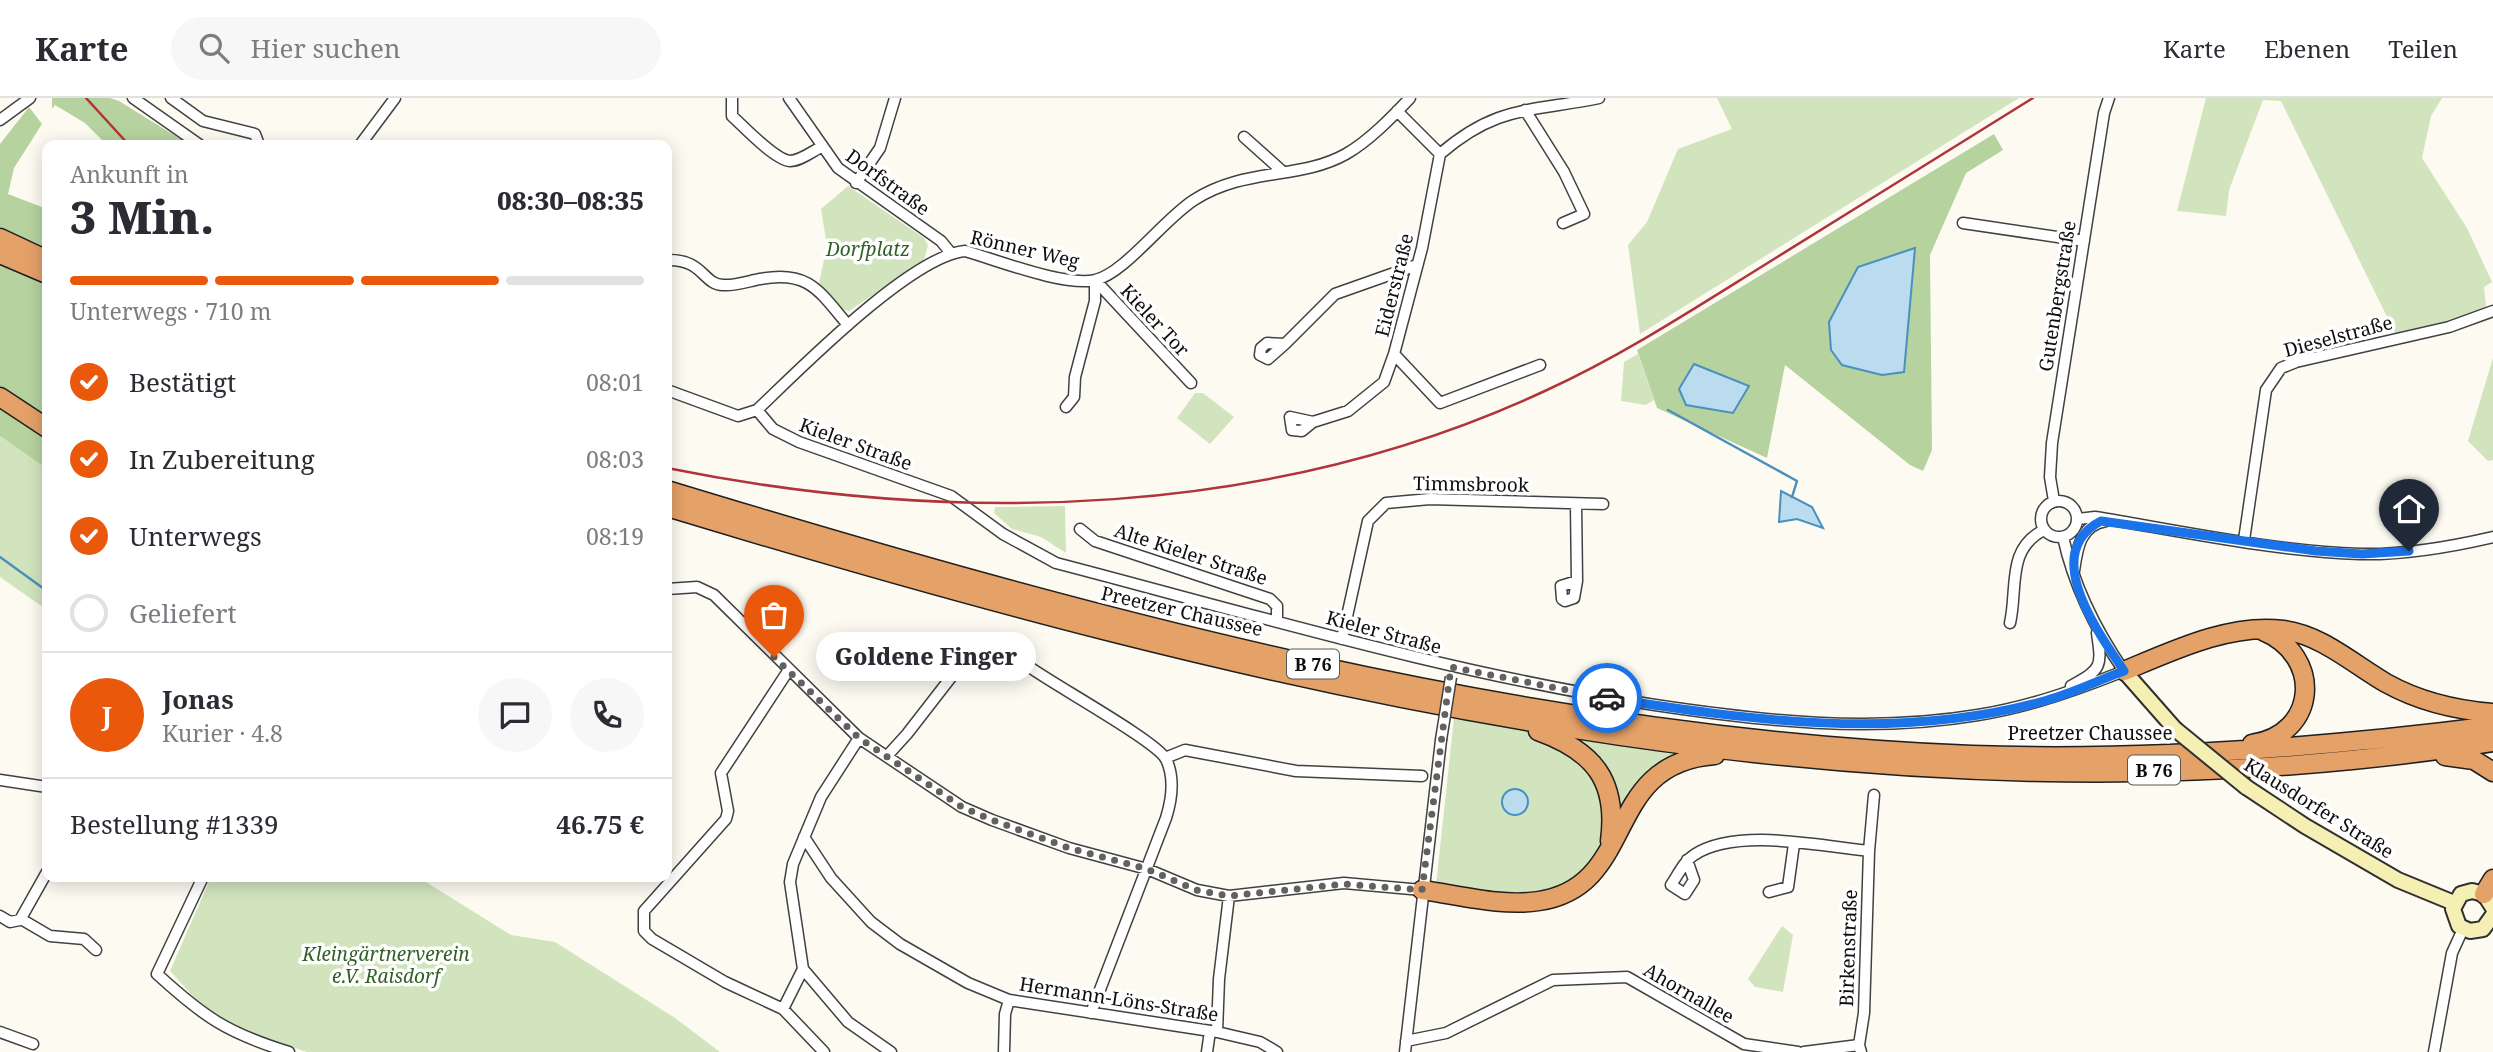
<!DOCTYPE html>
<html lang="de">
<head>
<meta charset="utf-8">
<style>
	body { margin:0; font-family:"Noto Serif",serif; background:#f7f7f7; color:#2b2b33; height:100vh; display:flex; flex-direction:column; font-size:26px; white-space:nowrap }
	* { box-sizing:border-box; margin:0 }
	p { font-size:23px; color:#7c7c81 }
	.icon { flex:none; width:38px; height:38px; fill:none; stroke:currentColor; stroke-width:2; stroke-linecap:round; stroke-linejoin:round }
	.map { position:relative; flex:1; overflow:hidden }
	.side { position:absolute; left:42px; top:42px; width:630px; height:742px; display:flex; flex-direction:column; background:#fff; border-radius:14px; box-shadow:0 4px 18px #0003 }
	.side>* { flex:none }
	.pin { position:absolute; display:grid; place-items:center; width:60px; height:60px; color:#fff; margin:-72px -30px; border-radius:50% 50% 50% 0; rotate:-45deg; box-shadow:0 0 7px #0007 }
	.pin .icon { rotate:45deg }
	.courier { position:absolute; display:grid; place-items:center; width:70px; height:70px; margin:-35px; border:5px solid #1a73e8; border-radius:50%; background:#fff; color:#222; box-shadow:0 2px 9px #0007 }
	.bubble { position:absolute; height:49px; border-radius:24px; background:#fff; box-shadow:0 4px 18px #0003; font-size:23px; font-weight:800; line-height:49px; text-align:center }
	.headline em { font-style:normal; font-weight:800 }
	.headline div { display:flex; flex-direction:column-reverse }
	.headline { display:flex; align-items:center; justify-content:space-between; height:119px; padding:0 28px }
	h1 { font-size:46px; font-weight:800; line-height:52px }
	.bar { display:grid; grid-template-columns:repeat(4,1fr); gap:10px 7px; align-content:center; height:84px; padding:0 28px }
	.bar i { height:9px; border-radius:5px; background:#e1e1e2 }
	.bar .current { background:#ea580c }
	.bar p { grid-column:span 4 }
	.line { display:flex; align-items:center; gap:18px; padding:0 28px; border-top:2px solid #e1e1e2 }
	.line div { flex:1 }
	.round { display:grid; place-items:center; flex:none; width:74px; height:74px; border-radius:37px; background:#f7f7f7 }
	ol { padding:0 28px; list-style:none }
	li { display:flex; align-items:center; gap:21px; height:77px }
	li p { margin-inline-start:auto }
	li .icon { padding:7px; border-radius:50%; background:#ea580c; color:#fff; stroke-width:4 }
	li:last-child { color:#7c7c81 }
	li i { width:38px; height:38px; border:4px solid #e1e1e2; border-radius:50% }
	header { display:flex; align-items:center; gap:42px; box-sizing:border-box; height:98px; padding:0 35px; background:#fff; border-bottom:2px solid #e1e1e2 }
	header strong { font-size:33px }
	nav { display:flex; gap:38px; margin-inline-start:auto; font-size:24px }
	.search { width:490px; height:63px; background:#f7f7f7; display:flex; align-items:center; gap:18px; box-sizing:border-box; padding:0 24px; border-radius:38px; color:#7c7c81; font-size:26px }
	.map>svg:first-child { display:block }
	.green { fill:#d2e4be }
	.forest { fill:#b6d39f }
	.water { fill:#bbdcef; stroke:#4a90be; stroke-width:2 }
	.lines { fill:none; stroke-linecap:round; stroke-linejoin:round }
	.stream { stroke:#4a90be; stroke-width:2.5 }
	.street-casing { stroke:#414141; stroke-width:13 }
	.secondary-casing { stroke:#303030; stroke-width:18 }
	.highway-casing { stroke:#1f1f1f; stroke-width:21 }
	.street { stroke:#fff; stroke-width:10 }
	.secondary { stroke:#f6efb3; stroke-width:14 }
	.highway { stroke:#e4a168; stroke-width:18 }
	.rail { stroke:#af353b; stroke-width:2.5 }
	.street-bridge-casing { stroke:#414141; stroke-width:13; stroke-linecap:butt }
	.secondary-bridge-casing { stroke:#303030; stroke-width:18; stroke-linecap:butt }
	.street-bridge { stroke:#fff; stroke-width:10 }
	.secondary-bridge { stroke:#f6efb3; stroke-width:14 }
	.done { stroke:#62615d; stroke-width:7; stroke-dasharray:0 12.6 }
	.route { stroke:#1a73e8; stroke-width:9 }
	.labels { text-anchor:middle; dominant-baseline:central; stroke-width:7; stroke-linejoin:round; paint-order:stroke }
	.shield { fill:#fff; stroke:#565656; stroke-width:2 }
	.shield-label { font-size:18px; font-weight:bold; fill:#0e0e0e }
	.street-label { font-size:19px; fill:#0e0e0e; stroke:#fff }
	.park-label { font-size:19px; font-style:italic; fill:#315f25; stroke:#fff }
</style>
</head>
<body>
<header>
<strong>Karte</strong>
<div class="search"><svg class="icon" aria-label="search" viewBox="0 0 24 24"><circle cx="10" cy="10" r="6"/><path d="M15 15l6 6"/></svg>Hier suchen</div>
<nav><a>Karte</a><a>Ebenen</a><a>Teilen</a></nav>
</header>
<div class="map">
<svg width="2493" height="954" viewBox="0 0 2493 954">
	<rect width="100%" height="100%" fill="#fdfbf1"/>
	<path class="green" d="M1717 0H2019L1640 236 1628 147 1647 124 1678 51 1732 31Z
		M2206 0H2442L2431 18 2422 60 2467 130 2492 184 2484 189 2486 210 2477 216 2395 235 2281 3 2263 2 2229 92 2226 118 2177 113Z
		M848 88 924 140 928 147 924 162 849 213 841 211 819 185 827 148 821 111Z
		M1638 256 1654 302 1646 307 1621 303 1624 264Z
		M2493 260V362L2488 363 2468 343Z
		M1195 295H1203L1234 319 1210 346 1177 320Z
		M0 338 47 371V512L0 479Z
		M1065 408 1066 455 1041 439 1012 431 994 415 995 409Z
		M1454 620C1481 625 1535 631 1558 644 1565 649 1597 678 1600 685 1617 728 1598 779 1553 793 1517 804 1472 793 1436 787Z
		M1568 638 1681 656 1616 717Z
		M211 779H418L511 837 555 844 675 920 720 954H307L251 936 202 908 170 873Z
		M1782 828 1793 837 1783 894 1755 889 1748 881Z"/>
	<path class="forest" d="M52 0H110L119 3 190 47H107L85 25 55 7 52 11Z
		M29 9 42 26 14 70 8 96 47 111V151L0 129V46Z
		M1994 36 2003 52 1966 75 1930 157 1932 352 1923 373 1910 367 1785 267 1767 360 1657 310 1637 252Z
		M0 162 47 183V324L0 293Z
		M0 308 47 338V371L0 338Z"/>
	<path class="water" d="M1915 150 1904 274 1882 277 1842 267 1831 252 1829 224 1858 169Z
		M1694 266 1749 288 1733 315 1686 307 1679 291Z
		M1781 393 1812 409 1823 430 1797 421 1779 424Z
		M1502 704a13 13 0 1 1 26 0a13 13 0 1 1-26 0Z"/>
	<g class="lines">
		<path class="stream" d="M1668 312 1797 383 1792 399
			M0 459 47 493"/>
		<defs>
			<path id="street" d="M133 0 200 47
				M171 0 203 23 255 36 259 47
				M732 0V18C744 29 775 62 790 63 800 63 813 53 821 49
				M789 0 838 70 941 143 950 154
				M1525 12 1564 74 1584 116 1563 125
				M1397 13 1440 56 1422 150 1394 256 1440 305 1540 267
				M0 22 30 0
				M1244 39 1282 73
				M360 47 395 0
				M1440 56C1497 7 1530 14 1599 0
				M856 85 880 50 895 0
				M1963 125 2084 143
				M667 162C704 161 702 186 723 187 735 188 749 183 760 181 809 172 819 193 848 227
				M1095 182 1191 285
				M1285 246 1268 261 1260 257 1261 250 1267 245 1285 246 1335 196 1417 167
				M667 292 738 318 757 312C799 272 911 158 965 153 997 162 1065 189 1095 182 1124 176 1164 121 1194 102 1245 69 1300 82 1346 56 1369 43 1392 19 1410 0
				M1066 309 1074 299 1075 279 1095 203V182
				M757 312 773 331 799 344 951 398 1003 436 1056 465C1255 517 1452 576 1655 607 1762 623 1870 635 1978 617 2029 609 2076 592 2124 573 2095 531 2074 489 2063 439
				M1313 324 1302 333 1292 332 1290 319 1313 324 1348 313 1384 284 1394 256
				M2041 421a18 18 0 1 1 36 0a18 18 0 1 1-36 0Z
				M2054 403 2050 379 2052 345 2104 15 2109 0
				M1576 406 1577 483 1561 488 1562 501 1565 503 1574 500 1577 483
				M2078 421 2095 419C2180 433 2274 453 2360 456 2405 457 2450 449 2493 439
				M1080 431 1095 443 1270 501 1277 508V523
				M2244 442 2266 292 2281 270 2296 264 2449 229 2493 213
				M2074 473C2077 451 2080 427 2106 423
				M667 491 697 489 714 497 859 640 962 709 992 722 1069 750 1147 771 1197 792 1229 798 1344 785 1422 792
				M2010 525C2018 490 2006 451 2044 432
				M1342 541 1368 423 1386 405 1430 401 1603 406
				M1031 570C1056 588 1156 643 1166 661 1175 680 1172 701 1166 720L1091 915
				M788 573 721 675 728 713 726 721 644 813V833L652 841 725 884 783 911 824 954
				M2071 588C2102 571 2102 569 2097 535
				M887 658 907 636 959 569
				M1165 660 1185 652 1296 673 1422 678
				M0 682 47 689
				M804 739 831 780 871 824 900 846 968 885 1009 902 1217 934 1260 944 1277 954
				M1869 753 1874 697
				M1687 762 1694 782 1685 796 1671 787C1678 777 1684 763 1694 757 1736 729 1821 748 1869 753L1864 915 1859 947 1861 954
				M203 779 157 876C204 919 227 935 289 954
				M1769 794 1788 789 1794 746
				M0 818 10 824 20 822 47 774
				M21 821 50 838 84 841 96 852
				M803 871 848 924 891 954
				M783 911 803 871 790 784 793 766 821 699 859 640
				M0 934 33 946
				M1217 934 1219 881 1229 798
				M1406 943 1446 935 1553 882 1627 879 1744 946 1798 954
				M1004 954 1005 916 1009 902
				M1207 954 1210 933
				M1405 954 1441 642
				M1804 954 1859 947
				M2434 954 2452 855 2463 831"/>
			<path id="secondary" d="M2124 573 2175 631
				M2246 689 2305 728 2398 782 2454 805
				M2493 810 2484 796 2472 793 2461 796 2453 811 2459 828 2470 833 2483 831 2493 817"/>
			<path id="highway" d="M0 140 47 162
				M0 156 47 176
				M0 299 47 330
				M667 392C1091 521 1526 640 1972 657 2146 663 2320 650 2493 628
				M667 409C1255 587 1875 742 2493 644
				M2124 573C2172 553 2230 525 2283 532 2322 537 2353 566 2386 585 2420 604 2455 612 2493 615
				M1538 633C1594 653 1618 683 1610 743
				M2252 646C2318 636 2323 558 2263 533
				M2445 658 2474 662 2493 674
				M1422 792C1459 797 1502 809 1539 803 1639 788 1601 665 1715 657
				M2484 796 2493 781"/>
		</defs>
		<use href="#street" class="street-casing"/>
		<use href="#secondary" class="secondary-casing"/>
		<use href="#highway" class="highway-casing"/>
		<use href="#street" class="street"/>
		<use href="#secondary" class="secondary"/>
		<use href="#highway" class="highway"/>
		<path class="rail" d="M86 0 129 47
			M667 370C960 429 1273 420 1547 292 1621 258 1689 214 1758 171 1850 114 1941 57 2033 0"/>
		<defs>
			<path id="street-bridge" d="M1441 642 1451 579"/>
			<path id="secondary-bridge" d="M2175 631 2246 689"/>
		</defs>
		<use href="#street-bridge" class="street-bridge-casing"/>
		<use href="#secondary-bridge" class="secondary-bridge-casing"/>
		<use href="#street-bridge" class="street-bridge"/>
		<use href="#secondary-bridge" class="secondary-bridge"/>
	</g>
	<g class="lines">
		<path class="done" d="M774 559 859 640 962 709 992 722 1069 750 1147 771 1196 792 1229 798 1344 786 1422 792 1451 569 1607 600"/>
		<path class="route" d="M1607 600C1750 622 1896 643 2040 604 2069 597 2096 583 2124 573 2099 535 2039 455 2101 423L2316 453 2362 456 2409 453"/>
	</g>
	<g class="labels">
		<g class="shield">
			<rect x="1287" y="551.5" width="52" height="29" rx="5"/>
			<rect x="2128" y="657.5" width="52" height="29" rx="5"/>
		</g>
		<g class="shield-label">
			<text x="1313" y="566">B 76</text>
			<text x="2154" y="672">B 76</text>
		</g>
		<g class="street-label">
			<text transform="translate(888 84) rotate(36)">Dorfstraße</text>
			<text transform="translate(1025 151) rotate(13)">Rönner Weg</text>
			<text transform="translate(1394 187) rotate(-76)">Eiderstraße</text>
			<text transform="translate(2057 198) rotate(-81)">Gutenbergstraße</text>
			<text transform="translate(1155 222) rotate(47)">Kieler Tor</text>
			<text transform="translate(2338 238) rotate(-15)">Dieselstraße</text>
			<text transform="translate(856 346) rotate(20)">Kieler Straße</text>
			<text transform="translate(1471 386) rotate(1)">Timmsbrook</text>
			<text transform="translate(1191 456) rotate(18)">Alte Kieler Straße</text>
			<text transform="translate(1182 513) rotate(13)">Preetzer Chaussee</text>
			<text transform="translate(1384 534) rotate(15)">Kieler Straße</text>
			<text x="2090" y="635">Preetzer Chaussee</text>
			<text transform="translate(2319 710) rotate(32)">Klausdorfer Straße</text>
			<text transform="translate(1848 850) rotate(-88)">Birkenstraße</text>
			<text transform="translate(1689 895) rotate(30)">Ahornallee</text>
			<text transform="translate(1119 901) rotate(9)">Hermann-Löns-Straße</text>
		</g>
		<g class="park-label">
			<text x="868" y="151">Dorfplatz</text>
			<text x="386" y="856">Kleingärtnerverein<tspan x="386" dy="22">e.V. Raisdorf</tspan></text>
		</g>
	</g>
</svg>
<div class="pin" style="left:774px;top:559px;background:#ea580c"><svg class="icon" aria-label="bag" viewBox="0 0 24 24"><path d="M5 8h14l-1 12H6zM9 8a3 3 0 0 1 6 0"/></svg></div>
<div class="pin" style="left:2409px;top:453px;background:#1f2937"><svg class="icon" aria-label="home" viewBox="0 0 24 24"><path d="M3 11l9-7 9 7M6 9v11h12V9"/></svg></div>
<div class="courier" style="left:1607px;top:600px"><svg class="icon" aria-label="car" viewBox="0 0 24 24"><path d="M5 17H2v-5l4-1 3-4h7l3 4 3 1v5h-3M9 17h6M6 11h13"/><circle cx="7" cy="17" r="2"/><circle cx="17" cy="17" r="2"/></svg></div>
<div class="bubble" style="left:816px;top:534px;width:220px">Goldene Finger</div>
<section class="side">
<div class="headline"><div><h1>3 Min.</h1><p>Ankunft in</p></div><em>08:30–08:35</em></div>
<div class="bar"><i class="current"></i><i class="current"></i><i class="current"></i><i></i><p>Unterwegs · 710 m</p></div>
<ol>
<li><svg class="icon" aria-label="check" viewBox="0 0 24 24"><path d="M5 12l5 5 9-10"/></svg>Bestätigt<p>08:01</p></li>
<li><svg class="icon" aria-label="check" viewBox="0 0 24 24"><path d="M5 12l5 5 9-10"/></svg>In Zubereitung<p>08:03</p></li>
<li><svg class="icon" aria-label="check" viewBox="0 0 24 24"><path d="M5 12l5 5 9-10"/></svg>Unterwegs<p>08:19</p></li>
<li><i></i>Geliefert</li>
</ol>
<div class="line" style="height:126px"><b class="round" style="background:#ea580c;color:#fff">J</b><div><b>Jonas</b><p>Kurier · 4.8</p></div><a class="round"><svg class="icon" aria-label="chat" viewBox="0 0 24 24"><path d="M4 5h16v11H9l-5 4z"/></svg></a><a class="round"><svg class="icon" aria-label="phone" viewBox="0 0 24 24"><path d="M5 4h4l2 5-3 2q2 4 5 5l2-3 5 2v4C11 20 4 13 5 4z"/></svg></a></div>
<div class="line" style="height:91px"><div>Bestellung #1339</div><b>46.75 €</b></div>
</section>
</div>
</body>
</html>
